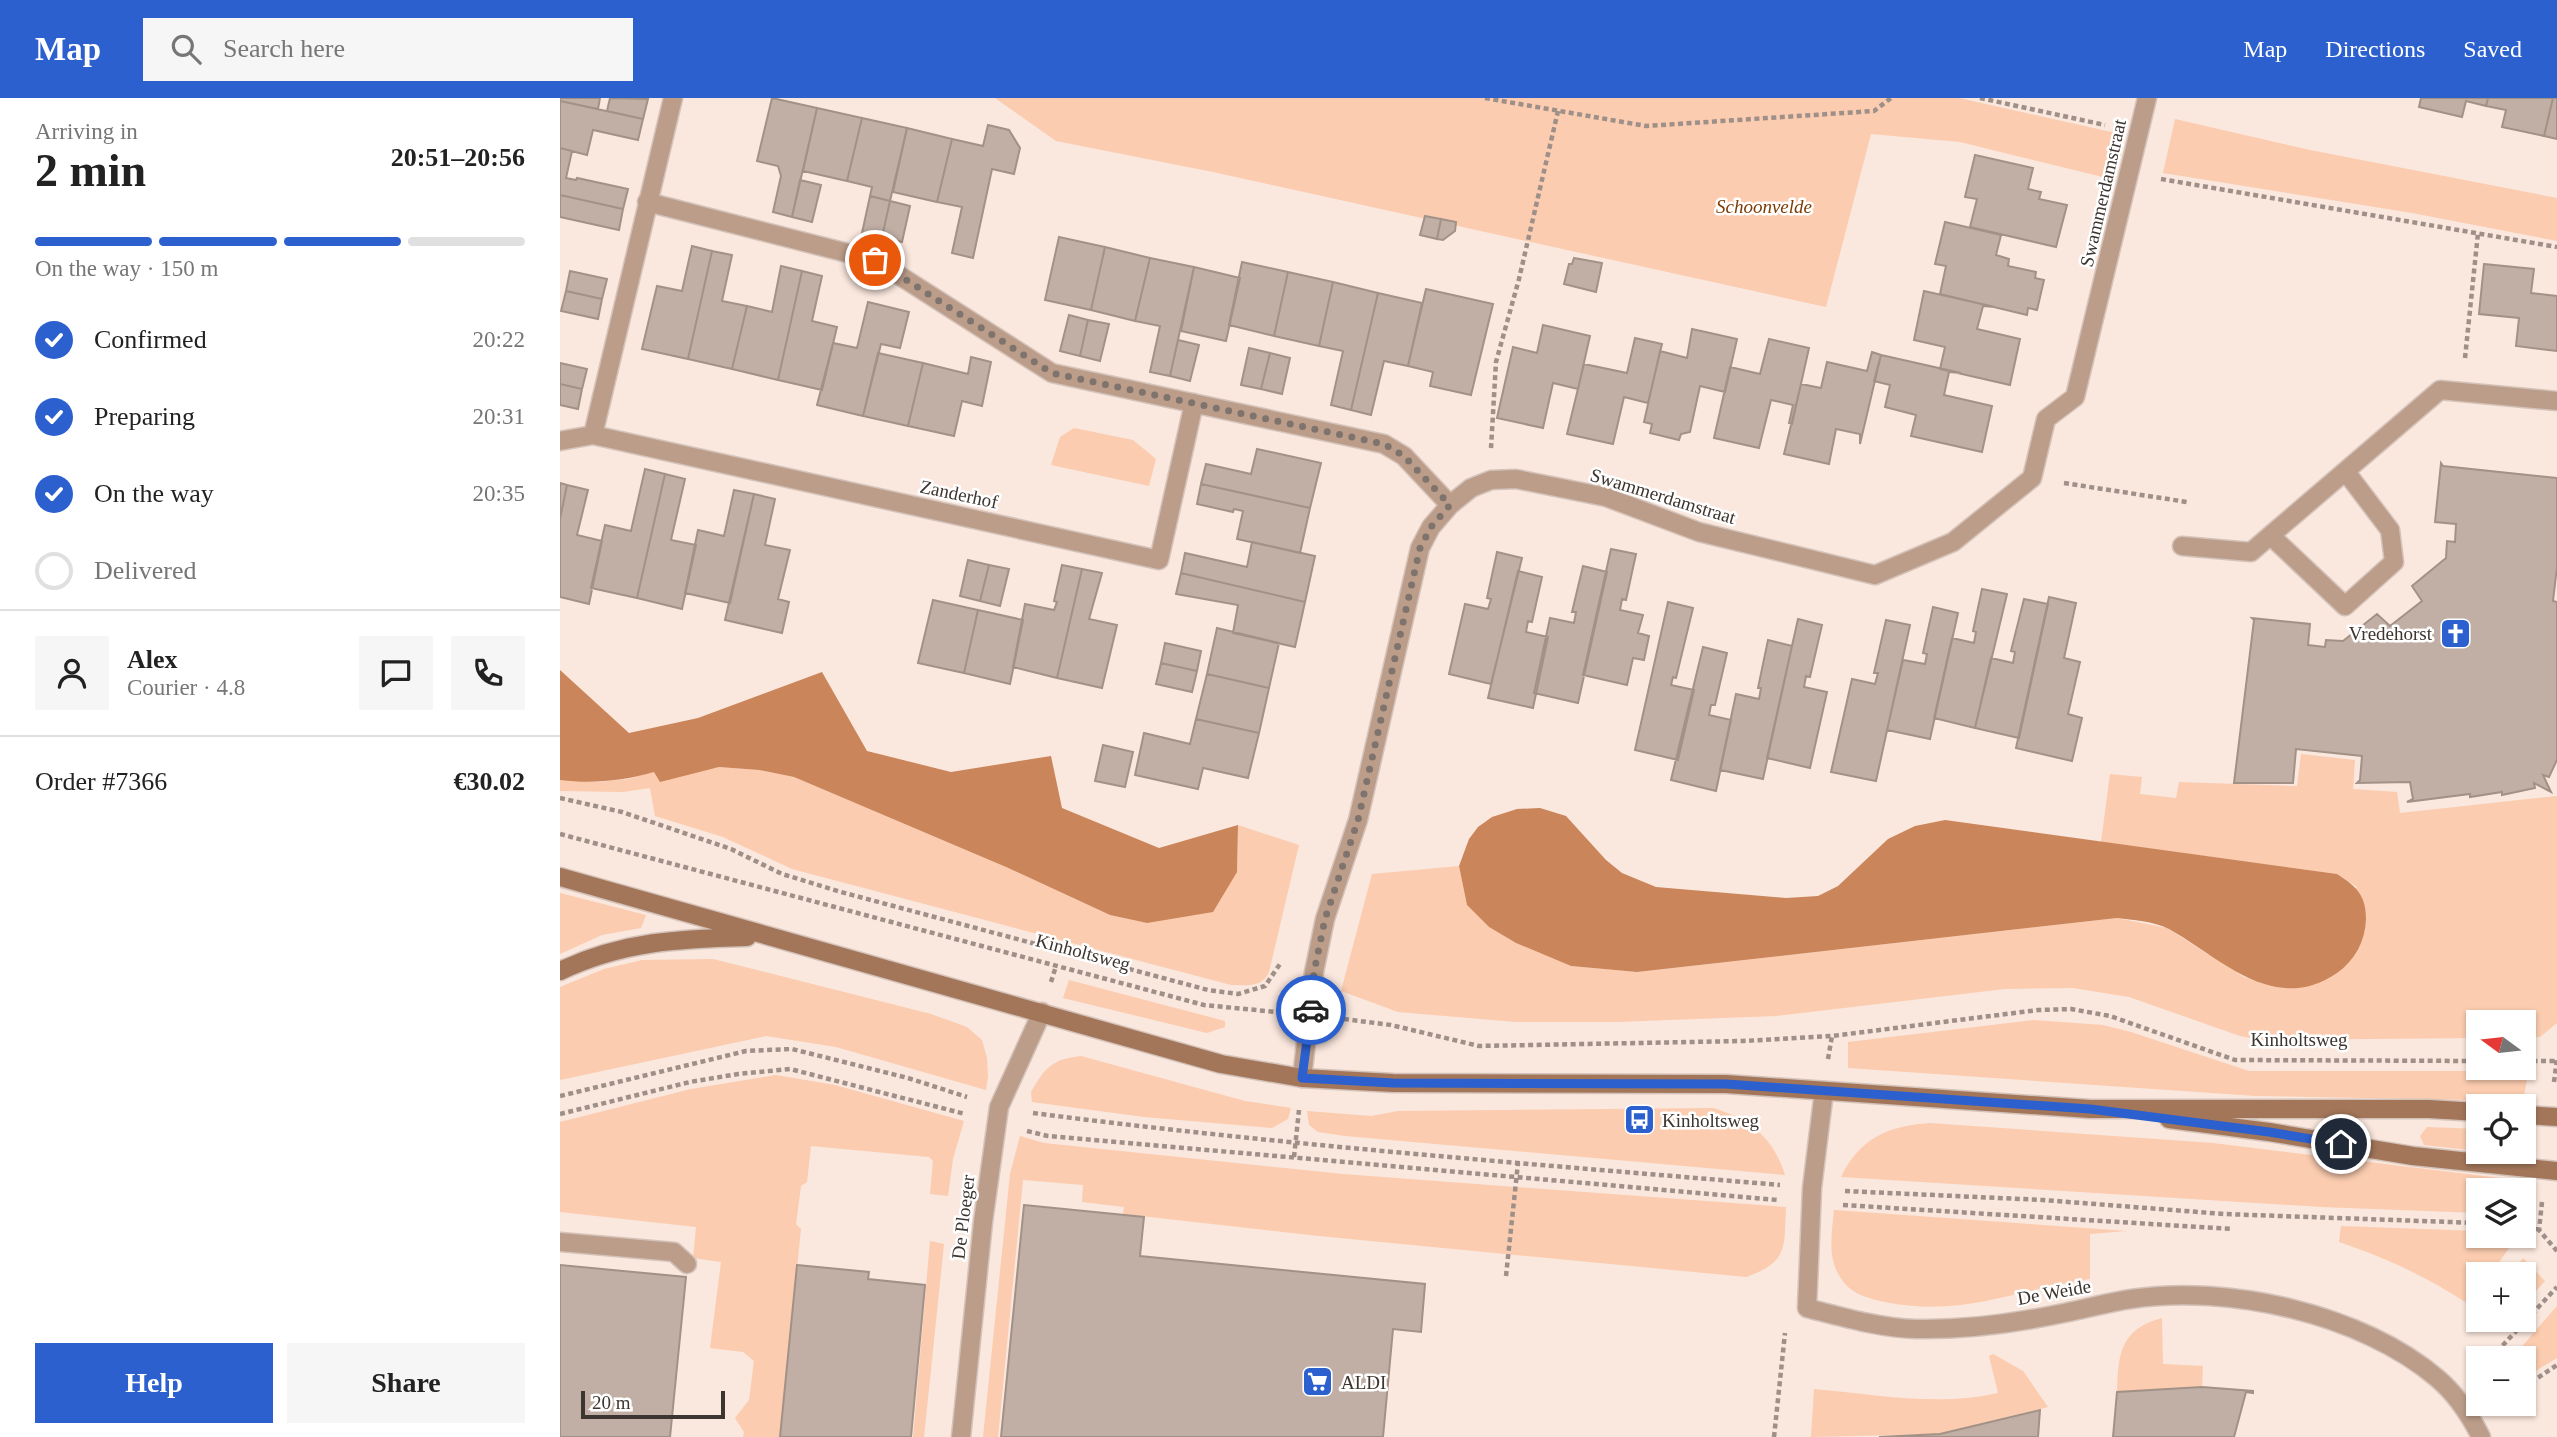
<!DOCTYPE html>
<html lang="en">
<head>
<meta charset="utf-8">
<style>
	body { margin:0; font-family:Georgia,serif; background:#f6f6f6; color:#222; height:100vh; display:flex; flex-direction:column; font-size:26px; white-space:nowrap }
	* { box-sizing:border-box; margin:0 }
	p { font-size:23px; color:#767676 }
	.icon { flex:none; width:38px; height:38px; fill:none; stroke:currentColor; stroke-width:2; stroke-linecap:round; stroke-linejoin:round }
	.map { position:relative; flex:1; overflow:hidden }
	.drawer { display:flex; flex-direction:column; background:#fff; width:560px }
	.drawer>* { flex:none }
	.needle { width:46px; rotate:285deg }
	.buttons { position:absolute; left:1906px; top:912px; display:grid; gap:14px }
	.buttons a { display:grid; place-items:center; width:70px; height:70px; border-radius:0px; background:#fff; box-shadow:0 2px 5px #0004; font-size:35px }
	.scale { position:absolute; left:21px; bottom:18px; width:144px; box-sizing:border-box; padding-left:7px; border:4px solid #3c3530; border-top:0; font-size:19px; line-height:24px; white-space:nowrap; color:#3c3530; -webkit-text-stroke:5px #fff; paint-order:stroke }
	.pin { position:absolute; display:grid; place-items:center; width:60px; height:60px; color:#fff; margin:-30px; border:4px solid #fff; border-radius:50%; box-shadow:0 2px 7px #0007 }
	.courier { position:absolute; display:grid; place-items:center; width:70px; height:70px; margin:-35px; border:5px solid #2b60ce; border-radius:50%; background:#fff; color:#222; box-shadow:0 2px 9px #0007 }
	.overview em { font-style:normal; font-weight:700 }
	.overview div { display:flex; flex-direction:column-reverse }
	.overview { display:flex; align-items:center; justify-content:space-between; height:119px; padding:0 35px }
	h1 { font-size:46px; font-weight:700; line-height:52px }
	.bar { display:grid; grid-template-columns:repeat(4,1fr); gap:10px 7px; align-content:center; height:84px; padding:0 35px }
	.bar i { height:9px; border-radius:5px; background:#e0e0e0 }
	.bar .on { background:#2b60ce }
	.bar p { grid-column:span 4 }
	.line { display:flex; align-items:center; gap:18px; padding:0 35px; border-top:2px solid #e0e0e0 }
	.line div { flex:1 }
	.round { display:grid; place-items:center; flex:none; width:74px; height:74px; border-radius:0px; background:#f6f6f6 }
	ol { padding:0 35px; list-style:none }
	li { display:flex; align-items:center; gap:21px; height:77px }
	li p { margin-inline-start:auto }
	li .icon { padding:7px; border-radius:50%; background:#2b60ce; color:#fff; stroke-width:4 }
	li:last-child { color:#767676 }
	li i { width:38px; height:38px; border:4px solid #e0e0e0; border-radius:50% }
	.button { display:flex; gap:14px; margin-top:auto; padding:14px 35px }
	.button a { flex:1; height:80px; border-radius:0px; background:#2b60ce; color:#fff; font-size:28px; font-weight:700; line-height:80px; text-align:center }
	.button a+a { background:#f6f6f6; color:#222 }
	header { display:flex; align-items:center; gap:42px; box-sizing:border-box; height:98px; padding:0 35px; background:#2b60ce; color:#fff }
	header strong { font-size:33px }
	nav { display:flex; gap:38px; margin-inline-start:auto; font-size:24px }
	.search { width:490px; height:63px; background:#f6f6f6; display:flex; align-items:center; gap:18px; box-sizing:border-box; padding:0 24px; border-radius:0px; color:#767676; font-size:26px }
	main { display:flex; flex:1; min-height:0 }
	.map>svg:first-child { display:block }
	.green { fill:#fbccaf }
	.water { fill:#ca855a }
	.building { fill:#c1afa5; stroke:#a29187; stroke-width:2 }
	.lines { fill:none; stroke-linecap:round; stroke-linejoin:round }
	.lane-casing { stroke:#d4c3ba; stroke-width:21 }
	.street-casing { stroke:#d4c3ba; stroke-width:21 }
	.secondary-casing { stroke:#d4c3ba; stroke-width:21 }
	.path { stroke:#9e9089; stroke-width:4.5; stroke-dasharray:5 3.5; stroke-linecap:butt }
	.lane { stroke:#bc9d8a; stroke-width:18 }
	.street { stroke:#bc9d8a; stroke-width:18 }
	.secondary { stroke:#a3765a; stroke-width:18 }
	.done { stroke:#7e736d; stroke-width:7; stroke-dasharray:0 12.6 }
	.route { stroke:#2b60ce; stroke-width:9 }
	.labels { text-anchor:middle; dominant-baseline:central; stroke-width:5; stroke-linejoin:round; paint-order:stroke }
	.street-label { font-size:19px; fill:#3c3530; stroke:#fff }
	.park-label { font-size:19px; font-style:italic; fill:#7c3c05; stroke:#fff }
	.poi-label { font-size:19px; fill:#3c3530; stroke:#fff; text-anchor:start }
</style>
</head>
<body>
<header>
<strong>Map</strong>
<div class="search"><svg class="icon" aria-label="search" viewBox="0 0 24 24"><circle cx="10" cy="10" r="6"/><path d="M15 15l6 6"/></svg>Search here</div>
<nav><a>Map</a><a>Directions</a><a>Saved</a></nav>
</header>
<main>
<section class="drawer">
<div class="overview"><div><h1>2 min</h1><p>Arriving in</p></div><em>20:51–20:56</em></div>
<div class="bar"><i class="on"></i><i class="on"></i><i class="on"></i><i></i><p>On the way · 150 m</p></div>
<ol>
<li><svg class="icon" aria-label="check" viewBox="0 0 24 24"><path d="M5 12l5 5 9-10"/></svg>Confirmed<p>20:22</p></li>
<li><svg class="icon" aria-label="check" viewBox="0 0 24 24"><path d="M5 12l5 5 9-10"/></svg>Preparing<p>20:31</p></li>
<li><svg class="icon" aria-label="check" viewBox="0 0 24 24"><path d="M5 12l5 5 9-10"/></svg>On the way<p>20:35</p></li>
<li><i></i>Delivered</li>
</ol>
<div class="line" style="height:126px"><a class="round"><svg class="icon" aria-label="person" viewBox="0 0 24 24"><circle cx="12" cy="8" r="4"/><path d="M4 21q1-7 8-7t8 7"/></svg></a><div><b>Alex</b><p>Courier · 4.8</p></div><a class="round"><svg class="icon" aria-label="chat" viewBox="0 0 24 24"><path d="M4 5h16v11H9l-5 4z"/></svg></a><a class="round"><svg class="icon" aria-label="phone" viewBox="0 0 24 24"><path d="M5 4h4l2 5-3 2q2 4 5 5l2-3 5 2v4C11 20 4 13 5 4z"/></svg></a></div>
<div class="line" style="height:91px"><div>Order #7366</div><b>€30.02</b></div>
<div class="button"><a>Help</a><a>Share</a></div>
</section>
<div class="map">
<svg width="1997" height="1339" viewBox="0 0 1997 1339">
	<rect width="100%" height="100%" fill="#fae7dd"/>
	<path class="green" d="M435 0H1399L1565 37 1555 82 1400 44 1311 36 1266 209 653 74 496 43Z
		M1615 21 1750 52 1997 100V143L1852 115 1603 75Z
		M514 330 573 342 596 361 589 388 491 367 500 339Z
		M1741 656 1795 662 1793 691 1837 694 1840 715 1997 698V925L1980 939 1964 940V924H1918V940L1702 942 1680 938 1569 899 1513 890 1445 891 1216 918 1057 924H956L838 914 781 893 812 776 899 768 907 807 929 829 956 845 1011 868 1077 874 1557 820 1607 830 1684 879 1713 889 1797 789 1777 776 1541 744 1550 676 1582 679 1580 696 1616 700 1619 684 1737 688Z
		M159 669 199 672 234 679 446 769 550 817 587 825 677 774 678 727 739 747 709 874C702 890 687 887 671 887L232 771 163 739 95 718 90 690 63 694 0 693V682L39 684 69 681 94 673 131 674Z
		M0 795 86 817 81 830 42 837 0 856Z
		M153 861 371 916 407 929 422 942 427 960 428 978 426 992 276 949 206 938 0 982V889L44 871 82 862Z
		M509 882 665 923V929L647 935 503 900Z
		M1474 922 1543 927 1571 934 1689 973H1961L1968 976 1963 1003 1696 998 1288 970V944Z
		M521 958 685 1003 731 1010 728 1021 712 1030 584 1019 472 1004 471 994C485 970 492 961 521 958Z
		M216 977 275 987 404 1023 393 1061 388 1098 370 1096 373 1063 369 1059 251 1048 247 1084 241 1088 236 1126 241 1131 220 1339H183L184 1334 175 1320 189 1302 194 1263 183 1254 150 1250 161 1164 133 1160 136 1129 0 1114V1024L131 991Z
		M1153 1010C1190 1021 1213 1039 1225 1077L785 1038 758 1034 749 1027 747 1013 811 1018 838 1013Z
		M1370 1025 1653 1045 1957 1082 1956 1092H1918V1115L1762 1109 1281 1079C1300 1040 1328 1028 1370 1025Z
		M1867 1029 1918 1031V1053L1864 1047 1860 1038Z
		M460 1038 484 1045 783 1076 1226 1109C1224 1149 1229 1164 1186 1179L759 1138 563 1116 564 1109 522 1104 523 1087 463 1082 438 1339H423L450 1076Z
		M1274 1112 1567 1133 1530 1136V1181C1456 1191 1404 1220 1325 1204 1307 1200 1290 1196 1280 1179 1267 1159 1272 1134 1274 1112Z
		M1781 1128 1918 1133V1138H1953L1949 1150 1931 1176H1918V1196L1910 1207C1867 1179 1829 1161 1779 1144Z
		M370 1143 384 1146 364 1339H353Z
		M1963 1160 1985 1183 1964 1206V1176H1951Z
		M1997 1208V1260L1974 1274 1958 1253Z
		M1602 1220 1603 1266 1643 1268 1642 1289 1557 1294C1558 1257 1560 1231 1602 1220Z
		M1433 1256 1463 1273 1488 1309 1380 1336 1251 1339 1254 1291C1314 1296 1377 1309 1438 1295L1429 1258Z"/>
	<path class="water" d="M0 572 69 635 138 620 262 574 307 653 391 674 491 658 502 710 599 750 678 727 677 774 653 814 587 825 550 817 446 769 234 679 199 672 159 669 100 684 94 674C62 683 33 686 0 682Z
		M980 710 1006 718 1046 762 1062 775 1096 789 1226 800 1258 798 1278 788 1328 741 1355 728 1385 722 1777 776C1796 788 1806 797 1806 821 1805 844 1795 862 1777 875 1714 918 1661 860 1609 831 1593 823 1573 822 1557 820L1077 874 1011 868 956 845 929 829 907 807 899 768 909 741 918 729 932 719 957 711Z"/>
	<path class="building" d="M0 0H40L38 11 0 3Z
		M50 0 88 1 83 21 47 13Z
		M212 0 257 10 232 119 213 114 221 78 218 68 197 63Z
		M1861 0H1928L1926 8 1906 3 1902 19 1859 9Z
		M1928 0H1993L1984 38 1942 29 1946 12 1926 8Z
		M1993 0H1997V41L1984 38Z
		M0 3 83 21 78 42 33 32 27 57 0 50Z
		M257 10 302 20 287 83 243 73Z
		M302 20 347 30 330 103 310 98 312 89 287 83Z
		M428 27 449 32 460 50 454 76 432 71 413 160 392 155 402 109 377 104 392 41 423 48Z
		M347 30 392 41 377 104 333 94Z
		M0 50 12 53 6 80 16 82 17 80 68 91 63 111 0 97Z
		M1415 57 1473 70 1468 91 1481 94 1479 101 1507 107 1496 149 1410 129 1417 101 1405 99Z
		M240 82 261 87 252 124 232 119Z
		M0 97 63 111 59 132 0 119Z
		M310 98 330 103 322 139 302 135Z
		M330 103 350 108 342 144 322 139Z
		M865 118 881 121 877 141 860 137Z
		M881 121 896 124 895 133 883 142 877 141Z
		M1385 124 1441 137 1436 157 1449 161 1448 168 1476 174 1475 180 1484 182 1477 212 1468 210 1467 217 1380 196 1386 168 1375 166Z
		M499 139 545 149 531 212 485 202Z
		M132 148 152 153 128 261 82 251 97 188 122 193Z
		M545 149 590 160 575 223 531 212Z
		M152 153 172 157 162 203 187 208 172 271 128 261Z
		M590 160 634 169 610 278 590 274 600 228 575 223Z
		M1014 160 1042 165 1036 194 1004 186 1009 166H1012Z
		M682 164 728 174 714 238 669 227Z
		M1924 166 1974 171 1971 195 1997 198V253L1956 248 1959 220 1919 216Z
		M221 168 242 173 218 282 172 271 187 208 212 214Z
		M634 169 680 180 666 243 621 233Z
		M10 173 47 181 42 201 6 193Z
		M242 173 262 178 252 223 277 229 262 292 218 282Z
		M728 174 773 184 759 248 714 238Z
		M773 184 818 195 791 312 771 307 783 253 759 248Z
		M866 191 933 206 911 297 870 288 873 274 848 268Z
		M6 193 42 201 38 221 1 213Z
		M1364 193 1435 209 1423 208 1417 231 1460 241 1450 287 1380 271 1385 249 1354 242Z
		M818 195 862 205 848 268 824 263 811 317 791 312Z
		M308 204 349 214 340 250 321 246 303 318 257 307 273 245 297 250Z
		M509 217 528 222 520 258 500 253Z
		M528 222 549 226 540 263 520 258Z
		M983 227 1030 238 1018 291 993 285 983 330 937 320 953 249 977 255Z
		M1132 231 1177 241 1165 294 1140 288 1130 334 1121 336 1119 342 1090 335 1092 326 1084 324 1100 253 1127 260Z
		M1075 240 1102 246 1088 305 1064 299 1053 346 1007 336 1024 266 1067 275Z
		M1209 241 1249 250 1232 326 1229 325 1233 307 1211 302 1199 350 1154 340 1170 269 1200 276Z
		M618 242 639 247 630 283 610 278Z
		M689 250 710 255 701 291 681 287Z
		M1312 254 1321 257 1300 346V336L1276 331 1269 366 1224 356 1241 286 1261 290 1267 264 1307 273Z
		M318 255 363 265 348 328 303 318Z
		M710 255 730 260 722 296 701 291Z
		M1321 257 1401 275 1389 274 1384 297 1432 308 1422 354 1351 338 1356 317 1325 309 1330 287 1314 283Z
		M411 259 431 264 422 308 402 303 394 338 348 328 363 265 408 276Z
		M0 265 27 271 22 291 0 286Z
		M0 286 22 291 18 311 0 307Z
		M697 351 761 365 750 410 641 386 646 366 691 376Z
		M1881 365 1883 368 1997 380V469L1993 503 1997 504V662L1989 679 1983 677 1991 694 1974 685 1975 690 1942 697V694L1910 699V696L1847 704 1853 701 1850 684 1797 685 1800 682 1802 658 1736 651 1733 685H1674L1694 522 1692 520 1750 526 1748 547 1765 549 1766 542 1783 543 1817 516 1830 528 1862 503 1852 488 1886 460 1887 443 1895 444 1896 426 1875 424Z
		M85 371 105 376 77 500 31 490 45 427 71 433Z
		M105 376 125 381 111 442 136 447 122 511 77 500Z
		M0 385 7 387 0 421Z
		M641 386 750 410 740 455 677 441 683 413 674 411 673 414 637 406Z
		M7 387 28 392 17 437 42 443 29 506 0 499V421Z
		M174 392 194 396 170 505 125 495 138 432 164 438Z
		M194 396 215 401 205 447 230 452 218 501 229 504 222 535 165 522Z
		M692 444 755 458 745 504 621 475 625 455 687 469Z
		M1051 451 1076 456 1066 502 1062 501 1060 512 1083 517 1078 535 1089 538 1084 562 1073 560 1067 587 1023 577Z
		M937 454 962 460 931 586 889 576 905 506 928 511 931 501 927 500Z
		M408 462 429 467 420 503 400 498Z
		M429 467 449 471 440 508 420 503Z
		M502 467 522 471 497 580 453 569 465 506 494 512 497 504 494 503Z
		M1023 468 1047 474 1018 605 974 595 990 520 1014 525 1016 514H1012Z
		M522 471 542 475 529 521 557 527 542 590 497 580Z
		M958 473 982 479 972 524 968 523 966 534 988 539 973 610 928 600Z
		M621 475 745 504 735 549 673 535 678 507 616 496Z
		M1422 491 1447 496 1415 630 1374 620 1392 540 1414 545 1416 534 1413 533Z
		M1489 499 1516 505 1504 560 1520 564 1508 616 1522 620 1512 663 1456 650Z
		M1464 501 1488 506 1459 640 1415 630 1431 560 1453 565 1455 554 1451 553Z
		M373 502 418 512 404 575 358 565Z
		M1108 504 1133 510 1116 580 1113 579 1111 587 1134 592 1118 662 1075 652Z
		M1373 509 1398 515 1370 641 1327 632 1343 562 1365 566 1367 556 1363 555Z
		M418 512 463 522 450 586 404 575Z
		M1238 521 1262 527 1250 579 1246 578 1244 589 1267 594 1250 670 1207 660Z
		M1326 522 1350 527 1316 683 1271 674 1292 581 1315 586 1318 575H1314Z
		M657 530 719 545 709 590 647 576Z
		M1208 542 1232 548 1203 681 1160 672 1176 596 1199 601 1201 590H1198Z
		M605 545 641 553 637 573 601 565Z
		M1143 549 1167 555 1155 607H1151L1149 617 1171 622 1156 693 1111 682Z
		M601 565 637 573 632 594 596 586Z
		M647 576 709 590 699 635 636 621Z
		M636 621 699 635 688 680 643 670 638 691 575 677 584 635 630 646Z
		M543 647 573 654 565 689 535 683Z
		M464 1107 584 1119 580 1158 865 1186 861 1234 833 1231 823 1339H441Z
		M0 1167 126 1179 110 1339H0Z
		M237 1167 309 1174 308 1181 365 1187 351 1339H220Z
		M1642 1289 1693 1293V1295L1686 1294 1674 1339H1553L1557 1294Z
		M1480 1312 1478 1339H1319L1380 1336Z"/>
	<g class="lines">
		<defs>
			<path id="lane" d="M1711 438 1785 508 1834 464 1830 432 1786 374
				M1622 448 1691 454 1880 292 1997 303
				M0 1144 114 1154 127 1166"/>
			<path id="street" d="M113 0 33 337 599 462 634 305
				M87 104 315 162 492 275 824 346 844 358 890 407
				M0 343 33 337
				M742 980 754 874 765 821 798 722 860 450 871 429 890 407 911 390 931 382 956 381 1046 399 1139 434 1315 477 1393 444 1472 380 1486 321 1515 299 1587 0
				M1264 993 1252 1090 1247 1210C1282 1219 1320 1230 1356 1231 1405 1232 1456 1225 1504 1215 1526 1211 1549 1204 1571 1201 1668 1186 1802 1216 1877 1280 1896 1296 1910 1317 1921 1339
				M401 1339 423 1124 439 1009 482 914"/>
			<path id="secondary" d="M0 779 661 966 742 980 833 985 1166 986 1530 1011H1869L1918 1014
				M0 873C63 843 119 841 187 839
				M1964 1017 1997 1019
				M1609 1021 1709 1034 1853 1058 1997 1073"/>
		</defs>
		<use href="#lane" class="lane-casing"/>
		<use href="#street" class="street-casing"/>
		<use href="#secondary" class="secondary-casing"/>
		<path class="path" d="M925 0 1086 28 1314 13 1331 0
			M1420 0 1545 27
			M1601 81 1997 149
			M1905 260 1918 135
			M931 350 936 264 959 181 998 13
			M1504 385 1627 404
			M0 700 62 714 171 751 222 776 281 794 648 892 678 896 705 888 720 866
			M0 736 644 907 716 914
			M491 884 496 868
			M784 921 831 927 919 948 1183 943 1272 938 1478 912 1511 911 1550 918 1675 962 1918 963
			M1268 961 1272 938
			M1964 963H1996
			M1994 984 1997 961
			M0 998 186 953 232 951 348 980 407 999
			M473 1015C721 1047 971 1066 1220 1087
			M0 1016 130 984 178 976 230 971 405 1016
			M467 1033 488 1038 1218 1102
			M734 1059 739 1012
			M1285 1093 1483 1102 1664 1116 1918 1125
			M1982 1104 1979 1132 1997 1153
			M1283 1107 1672 1131
			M1964 1128 1979 1132
			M946 1178 958 1065
			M1931 1260 1997 1189
			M1964 1289 1997 1267
			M1214 1339 1225 1235"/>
		<use href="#lane" class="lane"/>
		<use href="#street" class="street"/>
		<use href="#secondary" class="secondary"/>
	</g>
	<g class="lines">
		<path class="done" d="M315 162 492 275 824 346 844 358 890 407 871 429 860 450 798 722 765 821 754 874 751 912"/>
		<path class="route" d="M751 912 742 980 833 985 1166 986 1530 1011 1709 1034 1781 1046"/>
	</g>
	<defs>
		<symbol id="church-square" viewBox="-11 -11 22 22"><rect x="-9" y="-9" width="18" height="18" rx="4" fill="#2b60ce" stroke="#fff"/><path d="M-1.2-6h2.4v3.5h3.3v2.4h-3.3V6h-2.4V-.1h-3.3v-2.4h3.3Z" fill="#fff"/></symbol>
		<symbol id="bus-square" viewBox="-11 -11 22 22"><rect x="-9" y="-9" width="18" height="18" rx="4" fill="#2b60ce" stroke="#fff"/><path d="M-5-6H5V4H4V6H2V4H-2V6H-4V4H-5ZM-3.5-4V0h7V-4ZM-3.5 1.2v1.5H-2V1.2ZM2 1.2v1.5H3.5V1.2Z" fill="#fff"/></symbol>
		<symbol id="supermarket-square" viewBox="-11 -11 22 22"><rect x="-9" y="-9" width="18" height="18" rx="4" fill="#2b60ce" stroke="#fff"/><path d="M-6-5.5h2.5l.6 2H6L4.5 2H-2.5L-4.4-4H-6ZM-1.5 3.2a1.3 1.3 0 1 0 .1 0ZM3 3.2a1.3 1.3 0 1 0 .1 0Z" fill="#fff"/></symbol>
	</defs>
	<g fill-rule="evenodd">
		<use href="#church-square" x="1878" y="518" width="35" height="35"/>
		<use href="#bus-square" x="1062" y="1004" width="35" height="35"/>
		<use href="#supermarket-square" x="740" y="1266" width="35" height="35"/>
	</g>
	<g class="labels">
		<g class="street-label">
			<text transform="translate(1543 95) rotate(-77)">Swammerdamstraat</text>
			<text transform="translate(399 396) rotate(12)">Zanderhof</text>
			<text transform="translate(1103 398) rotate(17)">Swammerdamstraat</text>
			<text transform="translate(523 854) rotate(15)">Kinholtsweg</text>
			<text x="1739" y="941">Kinholtsweg</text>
			<text transform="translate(403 1119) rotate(-83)">De Ploeger</text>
			<text transform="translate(1494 1194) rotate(-10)">De Weide</text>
		</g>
		<g class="park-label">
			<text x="1204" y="108">Schoonvelde</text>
		</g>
		<g class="poi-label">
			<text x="1872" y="535" text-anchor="end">Vredehorst</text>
			<text x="1102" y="1022">Kinholtsweg</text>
			<text x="781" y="1284">ALDI</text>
		</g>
	</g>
</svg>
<div class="buttons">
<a><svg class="needle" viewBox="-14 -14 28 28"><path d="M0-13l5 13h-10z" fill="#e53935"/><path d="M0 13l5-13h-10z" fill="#767676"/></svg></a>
<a><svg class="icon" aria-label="locate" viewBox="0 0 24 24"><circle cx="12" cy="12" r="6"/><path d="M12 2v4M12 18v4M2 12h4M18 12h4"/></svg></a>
<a><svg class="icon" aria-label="layers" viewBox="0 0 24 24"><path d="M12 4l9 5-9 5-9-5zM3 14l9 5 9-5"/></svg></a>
<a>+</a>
<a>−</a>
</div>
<div class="scale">20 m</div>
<div class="pin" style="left:315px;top:162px;background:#ea580c"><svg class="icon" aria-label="bag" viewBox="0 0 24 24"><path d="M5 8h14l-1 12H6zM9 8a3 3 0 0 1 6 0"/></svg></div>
<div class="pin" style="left:1781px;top:1046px;background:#1f2937"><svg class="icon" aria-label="home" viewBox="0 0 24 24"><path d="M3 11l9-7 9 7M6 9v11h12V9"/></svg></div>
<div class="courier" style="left:751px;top:912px"><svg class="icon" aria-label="car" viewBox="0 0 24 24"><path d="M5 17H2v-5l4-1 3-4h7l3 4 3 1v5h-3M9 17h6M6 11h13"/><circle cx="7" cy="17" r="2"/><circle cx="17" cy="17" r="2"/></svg></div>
</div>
</main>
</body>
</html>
